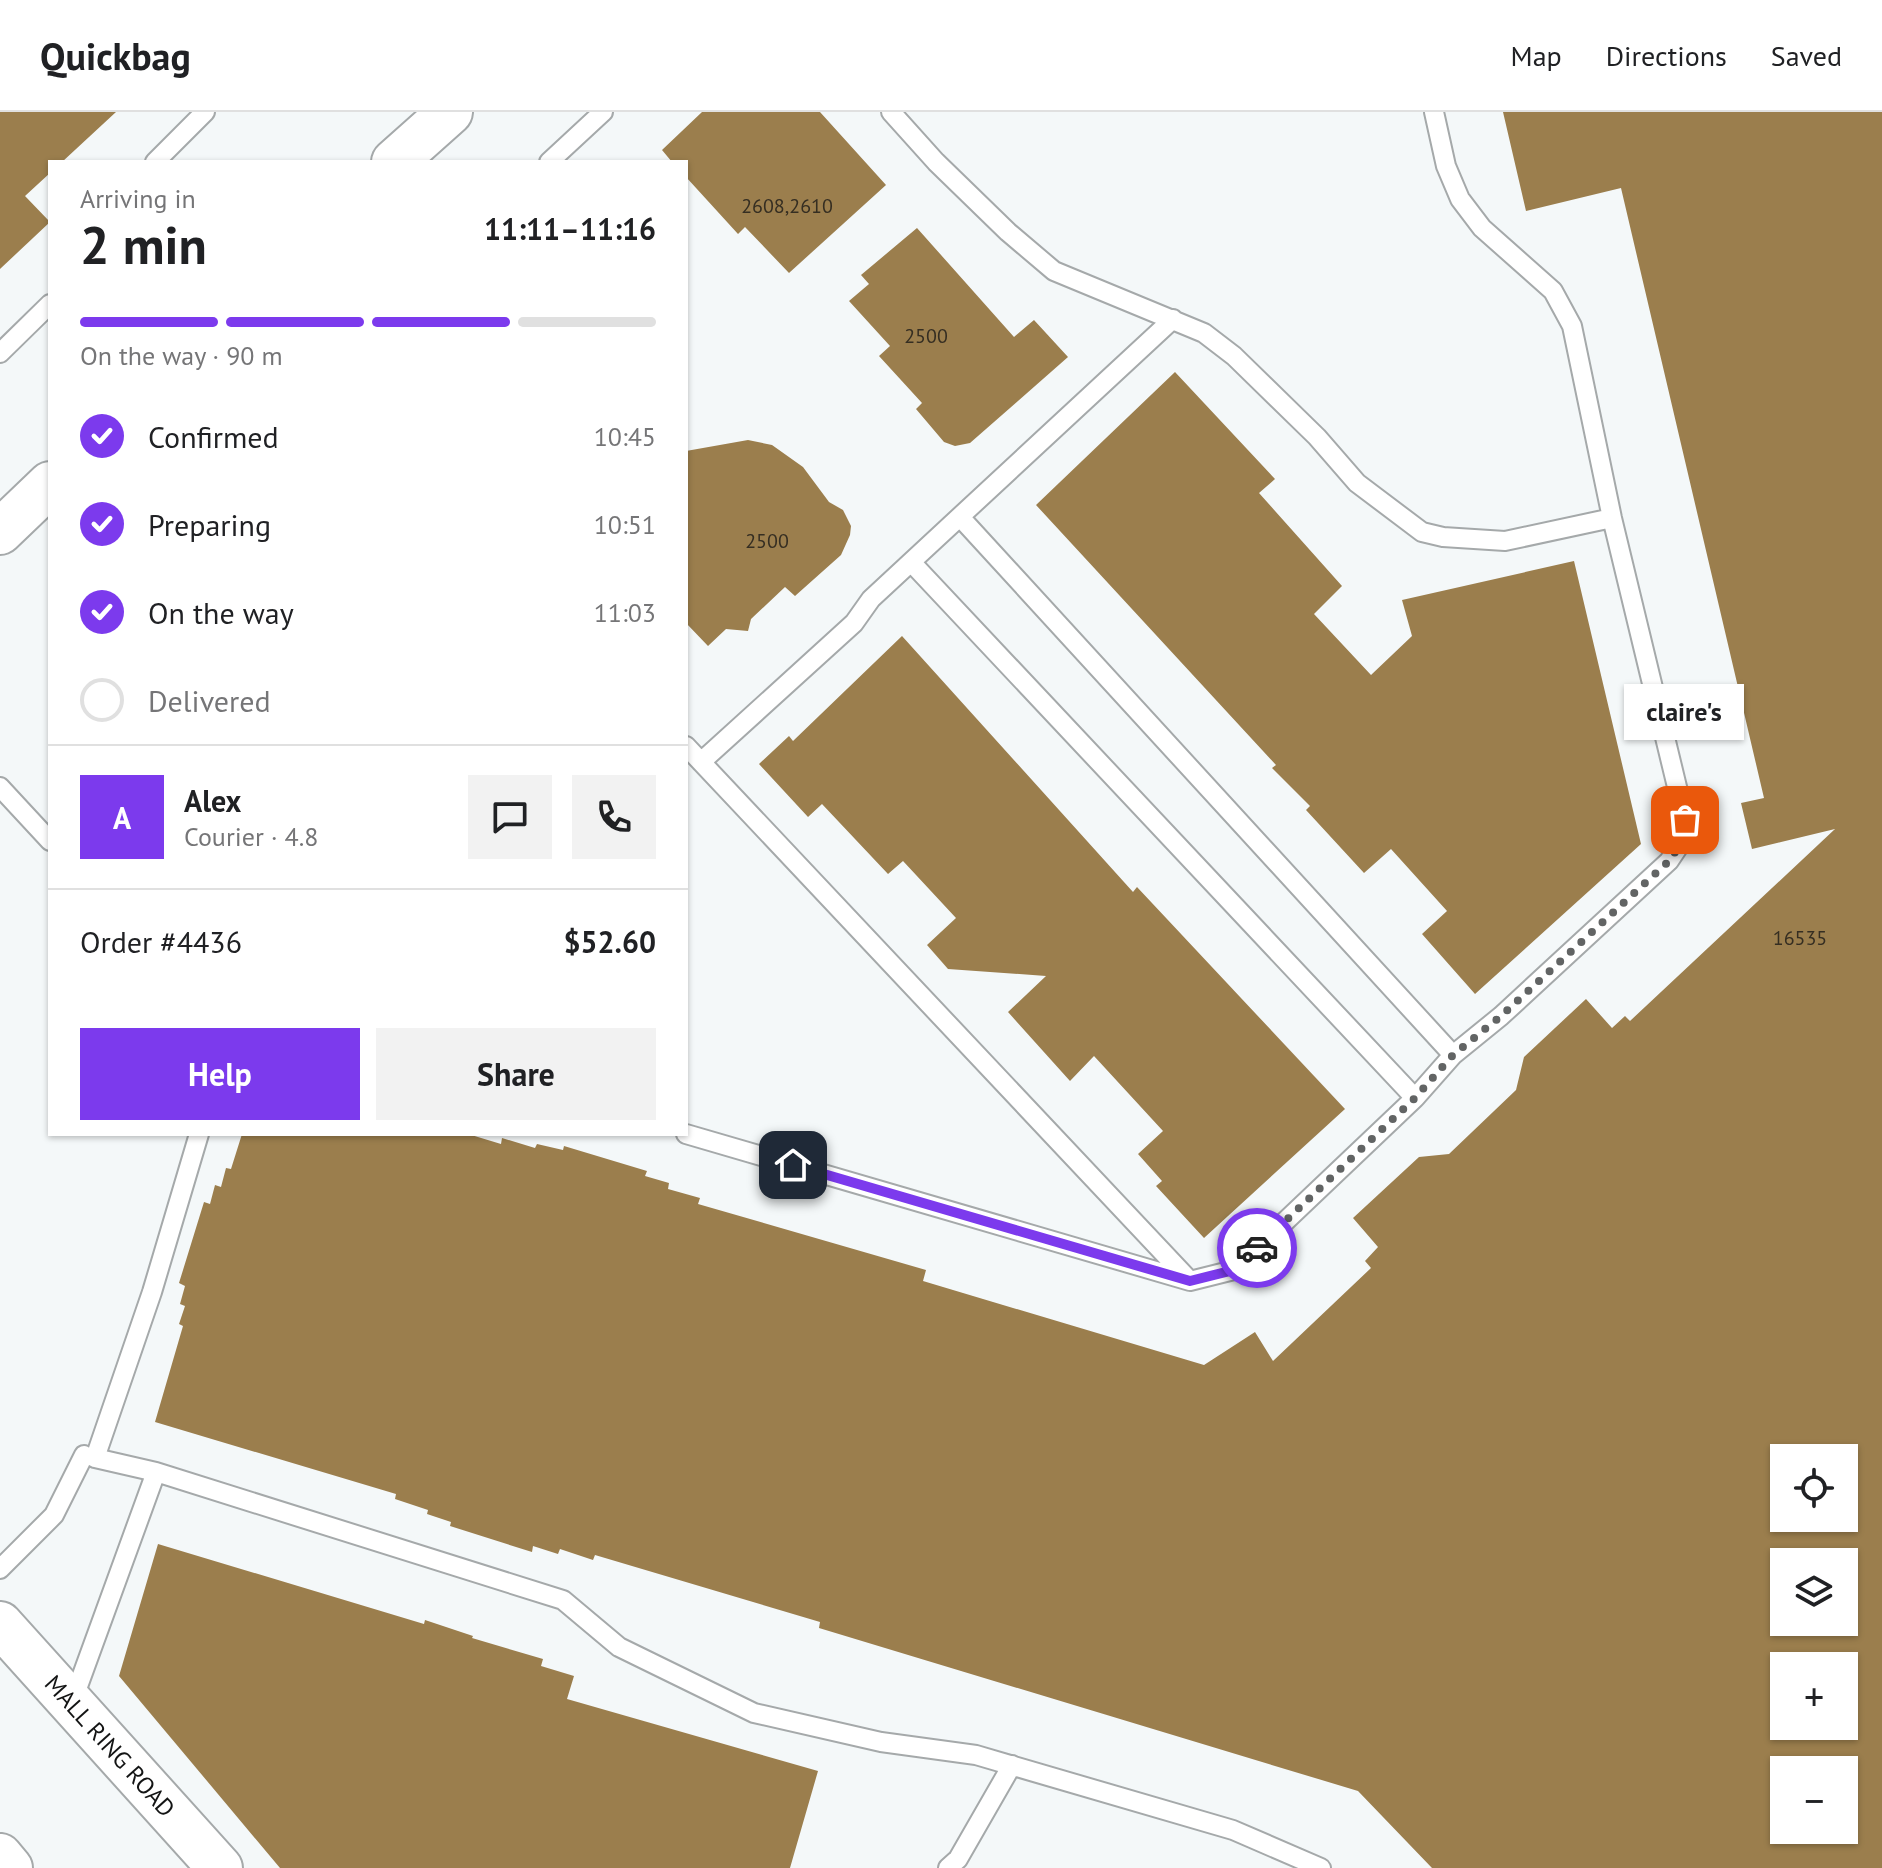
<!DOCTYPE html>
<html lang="en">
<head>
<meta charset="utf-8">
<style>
	body { margin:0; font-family:"PT Sans",sans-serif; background:#f2f2f2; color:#202124; height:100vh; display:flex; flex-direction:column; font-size:30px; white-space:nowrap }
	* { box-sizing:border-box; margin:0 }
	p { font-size:26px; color:#757577 }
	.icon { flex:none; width:44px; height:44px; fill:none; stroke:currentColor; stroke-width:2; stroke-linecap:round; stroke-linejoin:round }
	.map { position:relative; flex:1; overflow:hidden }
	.panel { position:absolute; left:48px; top:48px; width:640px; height:976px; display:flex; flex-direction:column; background:#fff; border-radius:0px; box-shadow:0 2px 6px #0004 }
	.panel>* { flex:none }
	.tools { position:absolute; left:1770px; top:1332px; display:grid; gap:16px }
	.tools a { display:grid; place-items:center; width:88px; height:88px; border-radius:0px; background:#fff; box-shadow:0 2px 6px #0004; font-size:40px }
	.pin { position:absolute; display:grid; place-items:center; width:68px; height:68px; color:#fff; margin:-34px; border-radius:16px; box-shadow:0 4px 12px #0006 }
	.courier { position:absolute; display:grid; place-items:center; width:80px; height:80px; margin:-40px; border:6px solid #7c3aed; border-radius:50%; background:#fff; color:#222; box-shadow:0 2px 10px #0007 }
	.bubble { position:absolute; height:56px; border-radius:0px; background:#fff; box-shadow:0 2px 6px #0004; font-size:26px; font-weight:700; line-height:56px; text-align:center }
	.headline em { font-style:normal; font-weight:700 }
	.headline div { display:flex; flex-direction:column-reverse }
	.headline { display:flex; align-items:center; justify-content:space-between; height:136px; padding:0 32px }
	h1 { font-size:52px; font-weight:700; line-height:60px }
	.bar { display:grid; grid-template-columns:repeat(4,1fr); gap:12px 8px; align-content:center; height:96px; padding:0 32px }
	.bar i { height:10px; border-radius:6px; background:#e0e0e0 }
	.bar .selected { background:#7c3aed }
	.bar p { grid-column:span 4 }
	.line { display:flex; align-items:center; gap:20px; padding:0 32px; border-top:2px solid #e0e0e0 }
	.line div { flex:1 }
	.round { display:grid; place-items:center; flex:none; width:84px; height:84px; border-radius:0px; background:#f2f2f2 }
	ol { padding:0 32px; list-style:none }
	li { display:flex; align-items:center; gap:24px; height:88px }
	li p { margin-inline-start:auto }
	li .icon { padding:8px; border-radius:50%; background:#7c3aed; color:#fff; stroke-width:4 }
	li:last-child { color:#757577 }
	li i { width:44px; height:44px; border:4px solid #e0e0e0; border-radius:50% }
	.action { display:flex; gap:16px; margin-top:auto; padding:16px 32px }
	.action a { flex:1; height:92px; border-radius:0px; background:#7c3aed; color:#fff; font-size:32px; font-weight:700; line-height:92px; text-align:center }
	.action a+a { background:#f2f2f2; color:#202124 }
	header { display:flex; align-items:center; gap:48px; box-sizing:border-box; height:112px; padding:0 40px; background:#fff; border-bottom:2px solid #e0e0e0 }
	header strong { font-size:38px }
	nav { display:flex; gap:44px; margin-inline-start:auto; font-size:28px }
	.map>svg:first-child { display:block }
	.building { fill:#9b7e4d; fill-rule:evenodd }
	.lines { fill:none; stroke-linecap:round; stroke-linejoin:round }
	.lane-casing { stroke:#a5a9aa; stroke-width:22 }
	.secondary-casing { stroke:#a5a9aa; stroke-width:48 }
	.lane { stroke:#fff; stroke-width:18 }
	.secondary { stroke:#fff; stroke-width:44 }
	.done { stroke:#626464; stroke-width:8; stroke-dasharray:0 14.4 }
	.route { stroke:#7c3aed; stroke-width:10 }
	.labels { text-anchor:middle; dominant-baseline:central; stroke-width:8; stroke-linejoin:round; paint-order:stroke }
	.number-label { font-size:20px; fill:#352e22 }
	.street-label { font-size:24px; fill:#131414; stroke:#fff }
</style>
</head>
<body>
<header>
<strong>Quickbag</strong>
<nav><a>Map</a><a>Directions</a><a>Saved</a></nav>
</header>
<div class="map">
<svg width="1882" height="1756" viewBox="0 0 1882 1756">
	<rect width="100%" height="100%" fill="#f4f8f9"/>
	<path class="building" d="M0 0H116L62 50H50V61L25 84 50 110 0 157Z
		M702 0H820L886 73 789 161 745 115 738 122 686 65V50H672L662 38Z
		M1503 0H1882V1756H1432L1358 1679 819 1516 820 1510 595 1443 593 1448 560 1437 558 1442 533 1434 532 1440 450 1414 451 1410 427 1402 428 1398 395 1387 396 1382 155 1310 183 1214 179 1212 185 1194 180 1192 185 1174 179 1171 204 1090 210 1092 215 1073 221 1075 226 1056 231 1057 242 1022H468L501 1032 502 1026 535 1036 537 1032 563 1038 564 1034 647 1059 645 1064 669 1071 668 1077 700 1086 698 1092 926 1158 923 1169 1204 1253 1255 1220 1273 1249 1371 1156 1365 1149 1378 1135 1353 1106 1419 1045 1449 1042 1516 978 1524 945 1586 887 1612 916 1625 904 1630 909 1835 717 1752 737 1741 691 1764 686 1621 76 1526 99ZM1784 1346H1844V1406H1784ZM1784 1450H1844V1510H1784ZM1784 1554H1844V1614H1784ZM1784 1658H1844V1718H1784Z
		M917 116 1014 225 1034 208 1068 245 970 331 955 334 944 330 916 297 922 291 879 244 890 234 849 189 869 172 861 163Z
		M1175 260 1275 367 1259 381 1342 474 1314 502 1371 563 1412 524 1402 488 1574 449 1641 732 1475 882 1422 822 1447 799 1391 737 1364 761 1306 698 1310 694 1272 656 1276 653 1036 393Z
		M748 328 772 333 803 355 829 390 843 398 851 414 850 423 841 443 795 484 785 475 751 507 748 519 726 517 708 534 686 511V339Z
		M902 524 1133 780 1137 775 1345 997 1204 1126 1156 1074 1162 1069 1138 1042 1163 1019 1094 944 1070 969 1008 900 1046 864 948 857 927 833 956 806 903 749 888 762 822 692 808 705 759 652 789 624 793 629Z
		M158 1432 424 1512 425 1508 473 1524 472 1526 543 1547 541 1554 574 1564 567 1587 818 1659 790 1756H280L119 1564Z"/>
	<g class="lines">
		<defs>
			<path id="lane" d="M891 0 936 50 1008 120 1054 159 1204 221 1234 244 1317 325 1357 371 1422 420 1443 425 1505 429 1612 406
				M155 50 205 0
				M549 50 603 0
				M0 241 50 192
				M960 405 1453 943
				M911 450 1415 986
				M686 634 1189 1168
				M701 650 854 511 871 487 1173 207
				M0 675 50 729
				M199 1022 152 1180 95 1346 156 1360 563 1488 619 1535 754 1601 881 1630 976 1643 1233 1718 1321 1756
				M686 1022 1190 1169 1234 1158 1415 986 1453 943 1501 904 1669 749 1685 725V708L1612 406 1572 214 1553 179 1482 116 1460 87 1446 54 1434 0
				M0 1457 54 1403 84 1343
				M73 1588 156 1360
				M948 1756 958 1747 1012 1653"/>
			<path id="secondary" d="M394 50 450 0
				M0 420 50 372
				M0 1512 220 1756
				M0 1744 10 1756"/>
		</defs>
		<use href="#lane" class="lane-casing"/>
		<use href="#secondary" class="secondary-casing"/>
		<use href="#lane" class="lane"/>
		<use href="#secondary" class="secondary"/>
	</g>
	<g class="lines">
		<path class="done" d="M1257 1136 1415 986 1453 943 1501 904 1669 749 1685 725V708"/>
		<path class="route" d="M793 1053 1190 1169 1234 1158 1257 1136"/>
	</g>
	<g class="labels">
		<g class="number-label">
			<text x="787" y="94">2608,2610</text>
			<text x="926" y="224">2500</text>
			<text x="767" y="429">2500</text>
			<text x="1800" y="826">16535</text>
		</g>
		<g class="street-label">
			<text transform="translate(110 1634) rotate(48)">MALL RING ROAD</text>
		</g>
	</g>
</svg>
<div class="tools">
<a><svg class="icon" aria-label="locate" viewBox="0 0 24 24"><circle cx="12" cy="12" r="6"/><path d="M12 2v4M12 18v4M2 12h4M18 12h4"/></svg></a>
<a><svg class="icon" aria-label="layers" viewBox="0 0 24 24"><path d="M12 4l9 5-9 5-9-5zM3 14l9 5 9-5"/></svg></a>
<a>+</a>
<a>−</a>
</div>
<div class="pin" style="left:1685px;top:708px;background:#ea580c"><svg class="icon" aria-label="bag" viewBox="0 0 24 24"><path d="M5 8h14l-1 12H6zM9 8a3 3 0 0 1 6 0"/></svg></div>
<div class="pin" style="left:793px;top:1053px;background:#1f2937"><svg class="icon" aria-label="home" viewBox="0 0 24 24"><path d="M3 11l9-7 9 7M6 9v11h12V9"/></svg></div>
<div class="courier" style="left:1257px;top:1136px"><svg class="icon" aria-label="car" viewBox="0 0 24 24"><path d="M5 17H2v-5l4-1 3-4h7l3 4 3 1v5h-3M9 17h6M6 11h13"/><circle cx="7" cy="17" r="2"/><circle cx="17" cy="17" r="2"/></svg></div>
<div class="bubble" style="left:1624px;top:572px;width:120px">claire's</div>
<section class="panel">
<div class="headline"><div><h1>2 min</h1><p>Arriving in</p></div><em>11:11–11:16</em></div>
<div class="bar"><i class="selected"></i><i class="selected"></i><i class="selected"></i><i></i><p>On the way · 90 m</p></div>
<ol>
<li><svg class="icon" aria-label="check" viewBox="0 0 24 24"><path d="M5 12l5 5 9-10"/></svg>Confirmed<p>10:45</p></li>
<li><svg class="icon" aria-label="check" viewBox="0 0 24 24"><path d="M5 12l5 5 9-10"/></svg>Preparing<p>10:51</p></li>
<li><svg class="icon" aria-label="check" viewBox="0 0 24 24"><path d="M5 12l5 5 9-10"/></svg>On the way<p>11:03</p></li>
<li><i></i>Delivered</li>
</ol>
<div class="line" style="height:144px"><b class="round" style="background:#7c3aed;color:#fff">A</b><div><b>Alex</b><p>Courier · 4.8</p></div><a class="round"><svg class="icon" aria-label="chat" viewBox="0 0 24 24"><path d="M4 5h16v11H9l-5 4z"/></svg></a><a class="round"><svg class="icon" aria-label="phone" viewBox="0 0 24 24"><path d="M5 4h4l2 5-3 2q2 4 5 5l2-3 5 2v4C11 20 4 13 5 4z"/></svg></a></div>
<div class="line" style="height:104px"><div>Order #4436</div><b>$52.60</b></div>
<div class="action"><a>Help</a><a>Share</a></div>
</section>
</div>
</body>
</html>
